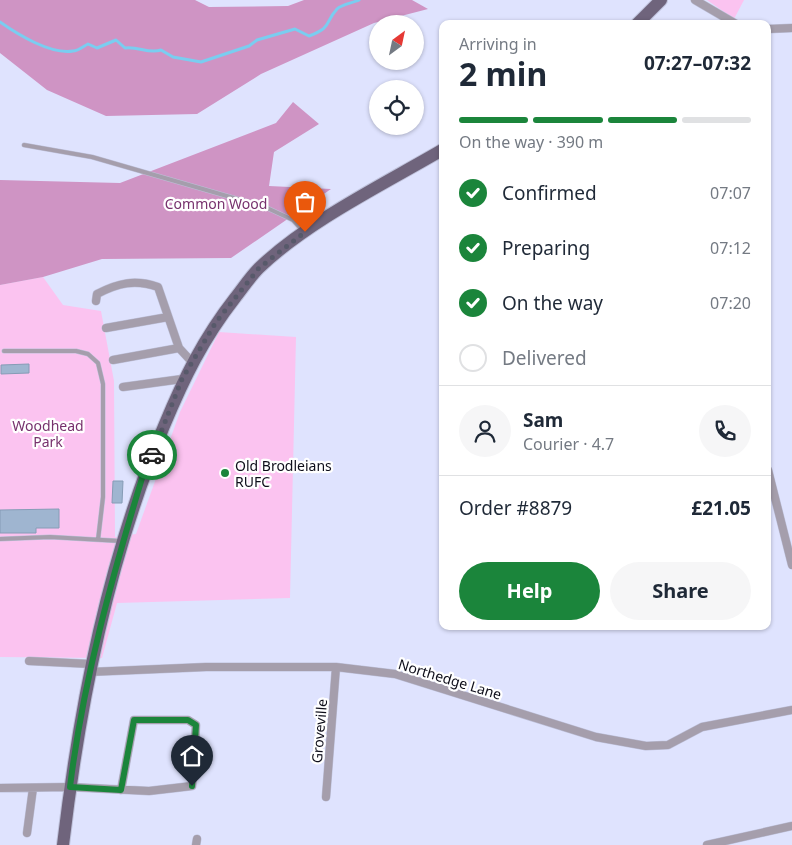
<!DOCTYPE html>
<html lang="en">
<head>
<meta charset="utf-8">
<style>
	body { margin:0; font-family:"Noto Sans",sans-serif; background:#f6f6f7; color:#1f2937; height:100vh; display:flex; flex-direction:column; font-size:19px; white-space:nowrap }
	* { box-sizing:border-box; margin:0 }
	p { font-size:16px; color:#747a83 }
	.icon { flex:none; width:28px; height:28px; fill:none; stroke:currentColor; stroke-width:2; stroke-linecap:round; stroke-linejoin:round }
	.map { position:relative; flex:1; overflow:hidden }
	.side { position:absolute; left:439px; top:20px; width:332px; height:610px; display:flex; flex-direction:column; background:#fff; border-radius:10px; box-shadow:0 1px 4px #0004 }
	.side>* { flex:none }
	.needle { width:32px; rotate:33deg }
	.controls { position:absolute; left:369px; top:15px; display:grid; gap:10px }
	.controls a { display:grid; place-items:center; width:55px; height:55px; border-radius:50%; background:#fff; box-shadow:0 1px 4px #0004; font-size:25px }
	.pin { position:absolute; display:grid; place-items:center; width:42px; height:42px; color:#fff; margin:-51px -21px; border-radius:50% 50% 50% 0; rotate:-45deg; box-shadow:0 0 5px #0007 }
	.pin .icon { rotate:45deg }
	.courier { position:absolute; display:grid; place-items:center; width:50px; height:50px; margin:-25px; border:4px solid #1b853b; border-radius:50%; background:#fff; color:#222; box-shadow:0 1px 6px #0007 }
	.headline em { font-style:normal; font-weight:700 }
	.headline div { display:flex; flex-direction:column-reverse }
	.headline { display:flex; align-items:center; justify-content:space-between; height:85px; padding:0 20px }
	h1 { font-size:32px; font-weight:700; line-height:38px }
	.bar { display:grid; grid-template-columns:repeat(4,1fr); gap:8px 5px; align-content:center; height:60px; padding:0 20px }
	.bar i { height:6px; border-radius:4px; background:#e0e1e3 }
	.bar .selected { background:#1b853b }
	.bar p { grid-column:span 4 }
	.line { display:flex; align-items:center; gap:12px; padding:0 20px; border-top:1px solid #e0e1e3 }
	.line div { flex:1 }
	.round { display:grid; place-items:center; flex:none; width:52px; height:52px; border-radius:26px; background:#f6f6f7 }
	ol { padding:0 20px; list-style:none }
	li { display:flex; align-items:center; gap:15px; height:55px }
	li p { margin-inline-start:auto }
	li .icon { padding:5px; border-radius:50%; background:#1b853b; color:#fff; stroke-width:4 }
	li:last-child { color:#747a83 }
	li i { width:28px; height:28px; border:2px solid #e0e1e3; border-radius:50% }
	.button { display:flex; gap:10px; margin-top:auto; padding:10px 20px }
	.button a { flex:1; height:58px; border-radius:30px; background:#1b853b; color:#fff; font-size:20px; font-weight:700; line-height:58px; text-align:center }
	.button a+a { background:#f6f6f7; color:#1f2937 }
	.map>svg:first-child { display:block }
	.green { fill:#fbc3f0 }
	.forest { fill:#cf94c4 }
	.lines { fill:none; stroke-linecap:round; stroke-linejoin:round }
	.stream { stroke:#7acdf0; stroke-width:3 }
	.building { fill:#9fb5d0; stroke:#869cb6 }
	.lane-casing { stroke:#bec1da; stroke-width:5 }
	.street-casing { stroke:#bec1da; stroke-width:9 }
	.primary-casing { stroke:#bec1da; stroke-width:14 }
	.lane { stroke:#a59eac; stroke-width:4 }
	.street { stroke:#a59eac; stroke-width:8 }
	.primary { stroke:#6f647c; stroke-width:12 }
	.done { stroke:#57596a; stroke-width:5; stroke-dasharray:0 9 }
	.route { stroke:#1b853b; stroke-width:6 }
	.poi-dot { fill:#1b853b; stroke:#fff; stroke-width:2 }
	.labels { text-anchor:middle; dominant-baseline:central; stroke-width:4.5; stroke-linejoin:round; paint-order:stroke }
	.park-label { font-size:14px; fill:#77316d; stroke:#fff }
	.poi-label { font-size:14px; fill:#0e0e1a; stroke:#fff; text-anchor:start }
	.street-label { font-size:14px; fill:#0e0e1a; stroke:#fff }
</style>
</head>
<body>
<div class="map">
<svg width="792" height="845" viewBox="0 0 792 845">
	<rect width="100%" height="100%" fill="#dfe3fe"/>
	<path class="green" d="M707 0H744L734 19Z
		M43 277 63 305 101 311 114 381 115 537 136 534 180 412 219 332 296 337 290 598 117 603 102 658 0 657V285Z"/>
	<path class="forest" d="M0 0H195L209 7 288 6 304 0H412L428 9 374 23 261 74 197 114 106 116 47 90 0 53Z
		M293 102 319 124 274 152 269 186 331 189 231 258 102 259 43 277 0 285V180L120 183 276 123Z"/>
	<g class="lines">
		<path class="stream" d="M0 22C17 34 51 55 73 51 78 51 84 46 88 44L97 48 116 40 125 48C138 46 148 54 161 50L173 57 201 62 249 46 257 40 295 29 309 36C333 27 324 23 337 9 342 4 353 3 359 0"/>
	</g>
	<path class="building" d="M29 364V373L1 374V365Z
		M113 481H123L122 503H112Z
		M59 509V528H36V533H0V510Z"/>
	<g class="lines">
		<defs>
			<path id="lane" d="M24 145 92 157 265 207 293 220 303 231
				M4 351H76L88 354 98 363 103 384V497L98 540
				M0 539 50 537 120 541"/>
			<path id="street" d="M695 0 736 24
				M768 29 792 28
				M96 301 97 294C118 283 135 279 158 287L179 348
				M106 328 168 317
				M113 360 179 348 192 362
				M123 387 182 379
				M768 470 792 565
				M29 661 91 664
				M89 672 206 667H336L395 674 596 737 646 746 668 745 702 727 792 710
				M0 788 70 787 149 791 192 786 196 725 188 720H134L121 790
				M326 797 336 667
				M27 833 33 788
				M196 845 197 839
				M707 845 792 826"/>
			<path id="primary" d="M637 24 661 0
				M63 845C80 702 108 560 164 426 184 378 203 339 235 298 243 288 250 277 259 268 308 221 384 184 442 150"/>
		</defs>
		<use href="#lane" class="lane-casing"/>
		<use href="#street" class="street-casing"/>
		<use href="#primary" class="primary-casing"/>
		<use href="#lane" class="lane"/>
		<use href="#street" class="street"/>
		<use href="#primary" class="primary"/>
	</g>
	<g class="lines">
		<path class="done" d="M152 455 182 379 216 322 259 268 305 232"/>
		<path class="route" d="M152 455 143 475C112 577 83 681 70 787L121 790 134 720H188L196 725 192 786"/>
	</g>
	<circle class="poi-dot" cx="225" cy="473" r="5"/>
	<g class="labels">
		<g class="park-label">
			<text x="216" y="203">Common Wood</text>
			<text x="48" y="425">Woodhead<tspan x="48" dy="16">Park</tspan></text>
		</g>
		<g class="poi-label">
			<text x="235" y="465">Old Brodleians<tspan x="235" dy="16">RUFC</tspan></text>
		</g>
		<g class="street-label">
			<text transform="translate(450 679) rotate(17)">Northedge Lane</text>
			<text transform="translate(319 731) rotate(-85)">Groveville</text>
		</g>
	</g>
</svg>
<div class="controls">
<a><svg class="needle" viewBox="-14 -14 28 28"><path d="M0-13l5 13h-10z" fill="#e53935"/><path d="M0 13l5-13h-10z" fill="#747a83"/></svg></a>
<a><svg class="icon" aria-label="locate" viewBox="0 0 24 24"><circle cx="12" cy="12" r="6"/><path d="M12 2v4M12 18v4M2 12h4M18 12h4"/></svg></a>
</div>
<div class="pin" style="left:305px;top:232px;background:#ea580c"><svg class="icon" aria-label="bag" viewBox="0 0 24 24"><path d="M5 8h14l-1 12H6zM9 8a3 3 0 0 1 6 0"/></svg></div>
<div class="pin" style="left:192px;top:786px;background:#1f2937"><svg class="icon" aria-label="home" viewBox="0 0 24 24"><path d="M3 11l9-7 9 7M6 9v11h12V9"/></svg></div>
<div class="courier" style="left:152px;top:455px"><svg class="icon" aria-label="car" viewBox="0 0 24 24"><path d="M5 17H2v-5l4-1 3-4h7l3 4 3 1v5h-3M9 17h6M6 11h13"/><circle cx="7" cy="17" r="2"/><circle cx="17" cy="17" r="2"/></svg></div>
<section class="side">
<div class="headline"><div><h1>2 min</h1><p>Arriving in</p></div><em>07:27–07:32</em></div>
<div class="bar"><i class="selected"></i><i class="selected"></i><i class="selected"></i><i></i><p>On the way · 390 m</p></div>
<ol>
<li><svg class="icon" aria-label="check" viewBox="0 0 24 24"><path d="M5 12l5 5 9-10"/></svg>Confirmed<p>07:07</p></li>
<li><svg class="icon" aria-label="check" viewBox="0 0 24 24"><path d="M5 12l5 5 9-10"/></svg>Preparing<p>07:12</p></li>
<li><svg class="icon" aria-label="check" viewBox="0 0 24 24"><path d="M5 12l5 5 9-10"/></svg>On the way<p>07:20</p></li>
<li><i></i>Delivered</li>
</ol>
<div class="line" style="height:90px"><a class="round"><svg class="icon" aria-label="person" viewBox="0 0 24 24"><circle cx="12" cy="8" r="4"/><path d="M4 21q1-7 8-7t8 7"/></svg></a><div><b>Sam</b><p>Courier · 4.7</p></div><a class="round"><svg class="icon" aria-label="phone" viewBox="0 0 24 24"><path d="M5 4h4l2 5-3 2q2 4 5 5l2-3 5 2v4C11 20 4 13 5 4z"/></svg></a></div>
<div class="line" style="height:65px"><div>Order #8879</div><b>£21.05</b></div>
<div class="button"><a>Help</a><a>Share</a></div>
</section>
</div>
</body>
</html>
